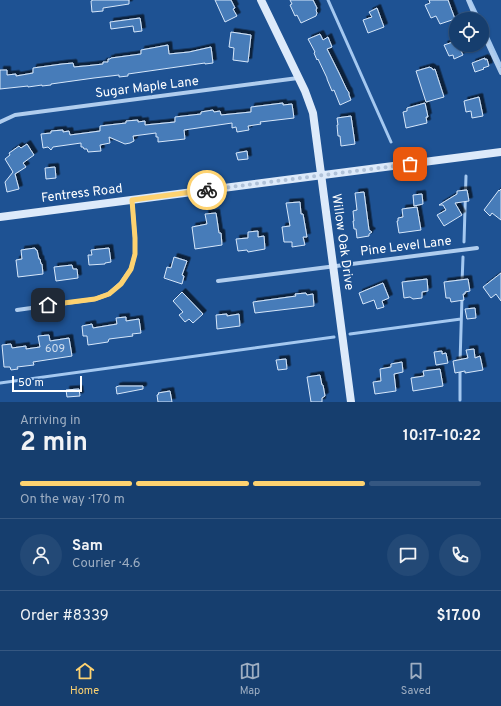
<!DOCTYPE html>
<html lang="en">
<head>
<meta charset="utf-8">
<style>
	body { margin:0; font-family:Overpass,sans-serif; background:#234976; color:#f1f3f6; height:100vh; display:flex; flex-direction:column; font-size:15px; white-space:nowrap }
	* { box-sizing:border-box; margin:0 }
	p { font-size:13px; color:#9eaec2 }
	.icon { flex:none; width:22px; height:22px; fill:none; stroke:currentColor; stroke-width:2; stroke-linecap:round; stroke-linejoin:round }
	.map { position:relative; height:402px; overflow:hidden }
	.side { display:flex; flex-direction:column; background:#163e6e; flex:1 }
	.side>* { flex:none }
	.buttons { position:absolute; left:449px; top:12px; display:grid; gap:8px }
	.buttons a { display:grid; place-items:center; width:40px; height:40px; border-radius:50%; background:#163e6e; box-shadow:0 1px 3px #0004,0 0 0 1px #355781; font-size:20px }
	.scale { position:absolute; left:12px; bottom:10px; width:70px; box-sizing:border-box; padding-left:4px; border:2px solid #fff; border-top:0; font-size:11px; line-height:14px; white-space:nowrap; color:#fff; -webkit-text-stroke:3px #1e5293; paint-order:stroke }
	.pin { position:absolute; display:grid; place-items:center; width:34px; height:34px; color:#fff; margin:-17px; border-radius:8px; box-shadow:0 2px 6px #0006 }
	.courier { position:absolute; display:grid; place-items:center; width:40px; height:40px; margin:-20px; border:3px solid #fdd270; border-radius:50%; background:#fff; color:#222; box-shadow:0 1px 5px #0007 }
	.summary em { font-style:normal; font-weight:700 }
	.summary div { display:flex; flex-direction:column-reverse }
	.summary { display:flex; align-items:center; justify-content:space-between; height:68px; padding:0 20px }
	h1 { font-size:26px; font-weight:700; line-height:30px }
	.bar { display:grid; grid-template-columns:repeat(4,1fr); gap:6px 4px; align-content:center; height:48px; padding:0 20px }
	.bar i { height:5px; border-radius:3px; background:#355781 }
	.bar .active { background:#fdd270 }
	.bar p { grid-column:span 4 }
	.line { display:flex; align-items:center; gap:10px; padding:0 20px; border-top:1px solid #355781 }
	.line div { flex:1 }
	.round { display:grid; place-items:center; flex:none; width:42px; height:42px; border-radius:21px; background:#234976 }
	.dock { display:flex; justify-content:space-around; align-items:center; height:56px; border-top:1px solid #355781; background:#163e6e; font-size:11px; color:#9eaec2 }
	.dock a { display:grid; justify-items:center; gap:2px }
	.dock .active { color:#fdd270 }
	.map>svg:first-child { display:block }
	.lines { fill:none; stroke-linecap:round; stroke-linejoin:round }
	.stream { stroke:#a4c8f0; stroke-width:3 }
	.building { fill:#477bb9; stroke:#d6e7fa; filter:url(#shadow) }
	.street { stroke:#b0cdee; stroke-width:4 }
	.secondary { stroke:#ddeafa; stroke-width:8 }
	.done { stroke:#b0c2d9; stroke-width:4; stroke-dasharray:0 7.2 }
	.route { stroke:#fdd270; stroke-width:5 }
	.labels { text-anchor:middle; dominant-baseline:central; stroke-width:4; stroke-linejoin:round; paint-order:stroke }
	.number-label { font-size:11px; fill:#d1deee }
	.street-label { font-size:13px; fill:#fff; stroke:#1e5293 }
</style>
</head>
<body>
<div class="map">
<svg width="501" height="402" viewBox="0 0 501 402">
	<defs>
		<filter id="shadow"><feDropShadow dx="3.5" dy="-3.5" stdDeviation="0" flood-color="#0009"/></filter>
	</defs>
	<rect width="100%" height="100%" fill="#1e5293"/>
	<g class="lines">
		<path class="stream" d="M328 0 391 142
			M470 0 479 19
			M482 25 501 66
			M464 242 466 176
			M462 283 463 257
			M350 334 461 319
			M460 363 462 297
			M0 383 334 337
			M460 400V369"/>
	</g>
	<path class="building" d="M93 0H129V4L103 8V11L92 12 91 1Z
		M215 0H231L235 8 233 9 237 16 225 22Z
		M290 0H313L317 8 316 10 317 13 316 16 301 23 297 15 295 16 290 5 292 4Z
		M429 0H448L455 19 440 24 436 16 431 18 425 5 430 3Z
		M377 8 384 27 368 33 363 20 372 17 369 12Z
		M140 18 142 31 134 32 133 26 111 29 110 22Z
		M231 32 251 35 248 62 233 60 234 48 229 47Z
		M320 34 323 40 328 37 332 47 327 49 339 73 347 90 348 91 349 93V95L351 100 340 105 334 90 332 91 327 79V78L318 59 317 60 314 53 315 52 308 39Z
		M456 41V45H475L461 51 463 55 454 59 453 55 449 56 444 45Z
		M168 45 169 54 189 52 211 47 213 63 205 64V63L128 74V76L119 77V75L94 78 51 84V85L42 86V85L28 87V86L0 89V70H7V75L16 74V76L33 73V68L62 64 73 63 74 67 84 66H85L103 64V62H108V59H110L111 58 141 54V50Z
		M485 58V60L487 59 489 66 483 68 484 69 475 72 472 63Z
		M430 67 431 68H432L433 70 435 69 444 97 426 102 416 71Z
		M479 97 483 116 472 118 471 111 466 112 464 101Z
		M283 103V105L292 104 294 118 260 122 261 124 248 126 249 130 237 132 236 127 232 128V123L184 130 185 139 158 142V137H156V133L133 136 134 141 130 143 125 144 109 137 110 143 100 145 101 151 88 152 87 149H84L83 147H81V143L53 147 51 150 48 147 43 148 41 134 51 133V131L63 130V132L69 131 70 135 100 131V126L126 123V121L138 120V122L145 121V125L175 122V117L201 114V112L213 110 214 112 220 111 221 115 251 112V107Z
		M425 103 428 117H426L427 123 406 128 403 112 407 111V108Z
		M351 116 355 144 341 146 340 136H338L337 125H338L337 118Z
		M27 144 34 155 23 163 26 167 15 174 19 189 7 192 5 182 13 172 5 159 10 155 9 153 12 151 19 146 21 148Z
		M247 151 248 159 238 160 236 153Z
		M55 167 56 178 46 179 45 168Z
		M501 189V220L492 213 490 216 484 210 499 190V191Z
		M467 190 469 201 455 203 462 215 444 226 437 215 446 210 443 205H439L457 194V191Z
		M364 192 369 230 372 232 369 234V236L357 238 356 229H354L353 221H354L353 211 357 210 355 193Z
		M422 194 423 204 414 206 413 195Z
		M300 202 301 214H303L307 237H303L305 245 292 247V242H284L282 227 290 226 286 203Z
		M417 207 421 230 399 233 397 221H398V218L403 217 402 209Z
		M216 213 219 233H221L222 245 195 249 192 227 207 224 205 214Z
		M258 231V237L264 236 265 249 248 252 247 250 238 251 236 239 248 238V232Z
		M35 248 36 250H37L39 259H40L41 264H42L43 274 18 277 16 260 22 259 21 250Z
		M109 248 111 262 105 263V264L89 265 88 255H92L91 250Z
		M174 257 187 261 182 275 184 276 182 284 164 278 167 267 171 268Z
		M72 265 73 269H77L78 278 56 281 54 267Z
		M501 273V301L496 294 491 298 483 287Z
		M427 279 428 291 422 292V298L413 299 410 297 404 298 402 282Z
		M468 279 470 291 465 292V294H463L464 300 451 302 450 298H446L444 282Z
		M383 283 389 298 382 301 384 307 377 309 374 300 363 304 359 293Z
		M182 292 203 314 193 323 189 319 185 322 179 315 183 312 173 301Z
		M306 293 307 295 313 294 314 306 255 313 253 302 296 296 295 294Z
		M475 308 476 318 467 319 465 309Z
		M227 314V316L239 314 240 326 217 329 216 315Z
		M126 317V321L139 319 141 333 132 334 133 336 109 339 108 342 88 345 87 336H83L82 326 92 324 93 328 117 324 116 318Z
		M49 335 50 341 69 338 72 356 33 362 34 365 17 367 18 369 11 370 10 367H4L2 345 11 344 12 348 26 346V349L40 347 38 336Z
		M474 349 475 358 480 356 483 370 465 373V371L455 373 453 361 468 358 466 350Z
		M442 351V354L446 353 448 363 436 365 434 352Z
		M286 359 287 369 278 370 276 360Z
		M402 362 403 372 394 374 396 391 375 394 373 382 381 381 380 369 391 367V364Z
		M440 369 443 386 413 391 411 378 424 376 423 371Z
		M320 375 322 385H323L325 396 322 398V402H311L307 377Z
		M119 386H143V389L117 394 116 387Z
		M79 389 80 396 67 397 66 390Z
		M170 391 172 402H158L157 395 159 394 158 393Z"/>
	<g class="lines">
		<path class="street" d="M468 0 476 19
			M482 32 501 73
			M0 122 15 115 30 113 298 78
			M218 281 477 248
			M17 310 95 299 109 294 121 283 131 269 135 254V238L132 200"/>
		<path class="secondary" d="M261 0 305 91 313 113 351 402
			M0 217 501 152"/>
	</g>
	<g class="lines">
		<path class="done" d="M207 190 410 164"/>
		<path class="route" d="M48 305 95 299 109 294 121 284 131 269 135 254V238L132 200 207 190"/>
	</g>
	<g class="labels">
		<g class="number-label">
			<text x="55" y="349">609</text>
		</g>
		<g class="street-label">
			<text transform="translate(147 88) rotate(-7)">Sugar Maple Lane</text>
			<text transform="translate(82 194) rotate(-7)">Fentress Road</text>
			<text transform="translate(342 242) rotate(82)">Willow Oak Drive</text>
			<text transform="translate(406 247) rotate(-7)">Pine Level Lane</text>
		</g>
	</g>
</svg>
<div class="buttons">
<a><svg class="icon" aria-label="locate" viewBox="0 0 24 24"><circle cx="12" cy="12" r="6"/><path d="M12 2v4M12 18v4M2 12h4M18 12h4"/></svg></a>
</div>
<div class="scale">50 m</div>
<div class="pin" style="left:410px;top:164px;background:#ea580c"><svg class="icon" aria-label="bag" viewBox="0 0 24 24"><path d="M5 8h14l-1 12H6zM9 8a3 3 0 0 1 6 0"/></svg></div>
<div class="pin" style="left:48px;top:305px;background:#1f2937"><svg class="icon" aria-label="home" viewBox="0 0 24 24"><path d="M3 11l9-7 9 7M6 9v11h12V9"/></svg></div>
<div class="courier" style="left:207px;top:190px"><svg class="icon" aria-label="bike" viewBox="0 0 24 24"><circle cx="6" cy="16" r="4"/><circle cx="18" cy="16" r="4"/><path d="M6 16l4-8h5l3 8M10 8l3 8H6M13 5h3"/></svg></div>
</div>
<section class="side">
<div class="summary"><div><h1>2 min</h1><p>Arriving in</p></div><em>10:17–10:22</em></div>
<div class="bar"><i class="active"></i><i class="active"></i><i class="active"></i><i></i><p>On the way · 170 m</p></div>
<div class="line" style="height:72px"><a class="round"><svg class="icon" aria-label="person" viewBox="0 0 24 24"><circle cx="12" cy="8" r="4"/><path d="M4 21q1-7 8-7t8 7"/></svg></a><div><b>Sam</b><p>Courier · 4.6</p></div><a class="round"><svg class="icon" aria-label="chat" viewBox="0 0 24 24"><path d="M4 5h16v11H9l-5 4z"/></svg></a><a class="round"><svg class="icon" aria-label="phone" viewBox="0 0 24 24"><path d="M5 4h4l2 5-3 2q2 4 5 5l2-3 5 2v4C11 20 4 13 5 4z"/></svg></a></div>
<div class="line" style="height:52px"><div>Order #8339</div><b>$17.00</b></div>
</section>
<nav class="dock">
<a class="active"><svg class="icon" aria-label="home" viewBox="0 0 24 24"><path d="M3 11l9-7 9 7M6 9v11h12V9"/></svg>Home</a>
<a><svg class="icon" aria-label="map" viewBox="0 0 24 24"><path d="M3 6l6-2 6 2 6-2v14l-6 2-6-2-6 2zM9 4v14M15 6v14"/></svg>Map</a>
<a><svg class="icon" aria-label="saved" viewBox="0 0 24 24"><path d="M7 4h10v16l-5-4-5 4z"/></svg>Saved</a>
</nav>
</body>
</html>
